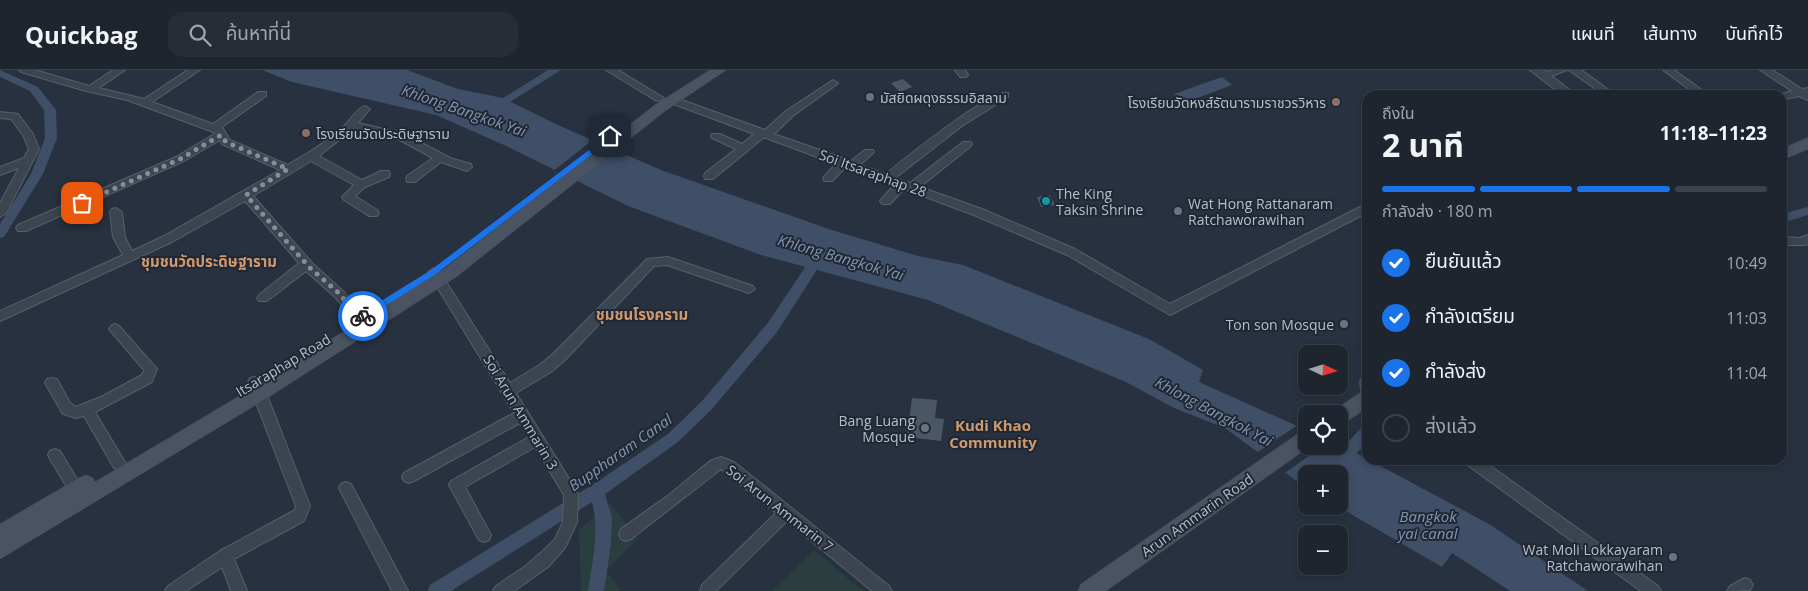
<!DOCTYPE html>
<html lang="th">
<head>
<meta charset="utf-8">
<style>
	body { margin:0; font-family:"Open Sans","Noto Sans Thai",sans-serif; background:#262d37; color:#f1f3f6; height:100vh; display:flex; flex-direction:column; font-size:19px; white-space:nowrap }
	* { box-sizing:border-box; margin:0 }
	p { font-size:16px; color:#a1a5aa }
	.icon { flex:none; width:28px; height:28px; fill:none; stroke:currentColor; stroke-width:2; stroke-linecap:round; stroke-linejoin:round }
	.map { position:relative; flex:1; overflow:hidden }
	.panel { position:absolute; left:1362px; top:20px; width:425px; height:375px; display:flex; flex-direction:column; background:#1e252f; border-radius:15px; box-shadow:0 2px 8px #0003,0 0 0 1px #3c424b }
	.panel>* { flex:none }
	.needle { width:32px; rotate:94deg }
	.buttons { position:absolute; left:1298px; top:275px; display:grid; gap:10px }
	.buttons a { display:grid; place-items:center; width:50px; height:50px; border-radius:10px; background:#1e252f; box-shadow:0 2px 8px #0003,0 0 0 1px #3c424b; font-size:25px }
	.pin { position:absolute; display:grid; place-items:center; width:42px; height:42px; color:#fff; margin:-21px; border-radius:10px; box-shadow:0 2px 8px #0006 }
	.courier { position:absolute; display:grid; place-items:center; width:50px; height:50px; margin:-25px; border:4px solid #1a73e8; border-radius:50%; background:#fff; color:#222; box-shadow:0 1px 6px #0007 }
	.head em { font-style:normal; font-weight:700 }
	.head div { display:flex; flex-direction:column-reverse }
	.head { display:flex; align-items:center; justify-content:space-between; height:85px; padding:0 20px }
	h1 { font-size:32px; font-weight:700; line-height:38px }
	.bar { display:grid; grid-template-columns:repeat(4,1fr); gap:8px 5px; align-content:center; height:60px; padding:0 20px }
	.bar i { height:6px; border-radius:4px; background:#3c424b }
	.bar .current { background:#1a73e8 }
	.bar p { grid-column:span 4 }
	ol { padding:0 20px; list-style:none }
	li { display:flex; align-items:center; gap:15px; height:55px }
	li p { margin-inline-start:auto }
	li .icon { padding:5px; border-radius:50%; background:#1a73e8; color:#fff; stroke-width:4 }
	li:last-child { color:#a1a5aa }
	li i { width:28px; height:28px; border:2px solid #3c424b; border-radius:50% }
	header { display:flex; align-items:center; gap:30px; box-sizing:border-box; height:70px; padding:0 25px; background:#1e252f; border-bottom:1px solid #3c424b }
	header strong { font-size:24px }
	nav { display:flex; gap:28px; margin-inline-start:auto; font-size:18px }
	.search { width:350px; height:45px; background:#262d37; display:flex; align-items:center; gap:12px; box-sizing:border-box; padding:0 18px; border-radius:15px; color:#a1a5aa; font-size:19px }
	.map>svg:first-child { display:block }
	.green { fill:#2a3e40 }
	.water { fill:#3f4f67 }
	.pier { fill:#28313f }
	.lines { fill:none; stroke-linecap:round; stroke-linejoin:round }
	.canal { fill:#3f4f67; fill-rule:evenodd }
	.building { fill:#4c5765 }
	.minor-casing { stroke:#565f6a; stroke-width:2 }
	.tertiary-casing { stroke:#565f6a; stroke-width:2 }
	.secondary-casing { stroke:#454d59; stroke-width:1 }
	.minor { fill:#3c444f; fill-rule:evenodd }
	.tertiary { fill:#3c444f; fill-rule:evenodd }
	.secondary { fill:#4a5362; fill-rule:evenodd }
	.route { fill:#1a73e8 }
	.done { stroke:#868d99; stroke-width:5; stroke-dasharray:0 9 }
	.worship-dot { fill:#6b7280; stroke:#202835; stroke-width:2 }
	.education-dot { fill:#8d6e63; stroke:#202835; stroke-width:2 }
	.culture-dot { fill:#0f9aa8; stroke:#202835; stroke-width:2 }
	.labels { text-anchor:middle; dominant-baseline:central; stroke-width:4; stroke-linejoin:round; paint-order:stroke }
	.poi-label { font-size:14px; fill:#b8bfca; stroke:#202835; text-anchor:start }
	.street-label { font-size:14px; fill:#b8bfca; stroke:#202835 }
	.water-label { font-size:15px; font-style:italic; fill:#8295af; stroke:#202835 }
	.neighbourhood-label { font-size:15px; font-weight:bold; fill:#cf996e; stroke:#202835 }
</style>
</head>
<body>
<header>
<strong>Quickbag</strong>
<div class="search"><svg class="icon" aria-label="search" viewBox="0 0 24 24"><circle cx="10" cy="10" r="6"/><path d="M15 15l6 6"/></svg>ค้นหาที่นี่</div>
<nav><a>แผนที่</a><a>เส้นทาง</a><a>บันทึกไว้</a></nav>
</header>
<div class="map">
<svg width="1808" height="521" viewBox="0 0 1808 521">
	<rect width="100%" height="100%" fill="#28313f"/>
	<path class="green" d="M610 433 638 468 606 500 621 521H581L579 460Z
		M814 480 863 521H772Z"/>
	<path class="water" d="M262 0H407L458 19 503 28 560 56 661 100 832 160 918 186 963 195 1149 269 1203 300 1199 312 1306 360V376H1339V374L1343 376 1489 454 1588 521H1510L1452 483 1442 497 1337 436H1339V404H1306V418L1225 358 1174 338 1126 312 928 230 761 185 628 136 504 75 436 45 292 12Z
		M1222 7 1232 15 1184 33 1174 24Z"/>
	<path class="pier" d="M594 69 615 78 572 112 552 102Z
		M1299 354 1306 357V376H1323L1282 405 1255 384Z"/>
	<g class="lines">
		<path class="canal" d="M0 0 38 17 56 40 57 68 43 104 4 167 0 168V154L31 104 45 68 44 40 30 21 0 7Z
			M548 0H561L494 42H486L484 40Z
			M1808 137V145L1782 153V144Z
			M821 179 826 181 827 184 777 262 712 339 678 372 605 424 612 448 611 474 604 521H588C592 492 600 462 592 432L451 521H428L430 515 597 412 668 364 702 331 767 254 816 181Z
			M1368 354V371L1343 398 1338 400 1333 398 1330 393 1333 388 1363 356Z"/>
	</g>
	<path class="building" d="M903 9 912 17 900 22 891 13Z
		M1050 125 1055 135 1041 137 1037 127Z
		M912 328 937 330 935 348 944 349 941 371 907 367Z"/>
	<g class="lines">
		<defs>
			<path id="minor" d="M19 0H35L89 16 113 0H125L99 18 144 29 188 0H200L152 32 213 54 258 22H266V26L222 57 230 70 288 95C309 82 331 70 348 52 353 46 358 38 365 36L370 39 358 53 403 63 450 88 471 94 472 97 467 101 441 92 415 112H407L406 109 407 106 433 88 396 68 353 59 319 86 362 110 381 101H389L390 104 389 107 365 117 355 126 377 140 379 143 377 146H369L344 130 342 127 354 115 311 91 253 126 313 194 344 222 363 246 365 249 363 252H355L336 228 306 201 267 231H259L257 228 259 225 299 193 245 131 172 172 0 251V241L123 185 113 167 110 142 112 139 116 138 122 142 125 167 132 181 164 166 280 100 222 74 220 70 184 91 26 161H18L16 158 18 155 176 87 216 63 127 30 86 21 21 2Z
				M606 0H618L664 28 659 31 655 30Z
				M955 0H965L968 5 966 7H960Z
				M1552 0H1567L1543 9 1538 6Z
				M1569 0H1581L1616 25H1604Z
				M1663 0H1674L1709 25H1697Z
				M1760 0H1772L1802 19 1808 18V30L1799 26 1782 30V25H1778L1792 21Z
				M833 10 838 13 836 15 794 45 774 64 851 91 865 80H873L874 82 860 95 886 104C903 90 991 19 1008 23V27L962 56 895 108 910 113 963 72H971L972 74 971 76 920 117 982 139 1075 179 1170 234 1368 133V142L1170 245 1067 185 974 145 904 119 890 134H882L880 131 894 115 846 97 832 111H824L823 108 836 94 766 68H763L713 109H705L704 106 705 103 736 79 712 68 711 66 712 64H720L742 74 754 64 668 32 667 30 672 27 676 28 765 60 786 41Z
				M0 42 18 44 33 64 39 79 6 143 0 147V133L19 98 0 105V97L24 88 29 79 23 65 11 49 0 48Z
				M1808 165V174L1805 175H1782V167L1800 168Z
				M668 187 753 216 755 219 749 223 667 195 654 196 564 291 551 302 516 323 576 420 578 424 577 452 565 478 548 497 514 521H493L496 516 527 495 546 478 555 469 563 452 564 425 535 377 465 417 491 465 489 470 484 472 479 470 449 415 451 411 529 367 520 353 414 411 409 413 404 411 402 407 404 403 514 343 428 202 434 198 438 199 510 313 541 294 554 283 647 189Z
				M115 254 119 256 157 299 152 312 95 342 126 394 124 398 119 400 114 398 84 346 76 348 63 344 45 313 47 309 52 308 57 309 70 333 76 337 103 326 142 305 144 300 109 259 111 256Z
				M255 307 260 308 262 312 310 436 304 451 234 489 247 521H231L222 497 186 521H165L168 516 220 481 295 440 296 436 248 312 250 308Z
				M55 379 60 381 81 416 83 420 81 424 76 426 71 424 50 389 48 385 50 381Z
				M721 387 734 392 889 516 892 521H872L787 451 716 521H700L702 515 776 443 721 399 631 469 626 471 621 469 619 464 621 459 670 424 710 391Z
				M1464 390H1482L1658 516 1661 521H1641L1466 394Z
				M346 412 351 414 408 521H392L339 418 341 414Z
				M1745 508 1750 510 1753 515 1750 520 1727 521 1730 516Z"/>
			<path id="tertiary" d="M1530 0H1544L1576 25H1562Z"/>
			<path id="secondary" d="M710 0H726L665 41 456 207 267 328 0 489V454L79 408 86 405 93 408 95 412 253 318 444 199 655 35Z
				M1808 68V79L1782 90V79Z
				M1368 304V337L1346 352 1339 355V344H1331L1332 342 1361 322 1359 311 1362 306Z
				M1306 361V376H1310L1106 521H1078L1081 514 1299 363Z"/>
		</defs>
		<use href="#minor" class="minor-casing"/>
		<use href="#tertiary" class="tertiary-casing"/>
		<use href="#secondary" class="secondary-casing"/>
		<use href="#minor" class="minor"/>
		<use href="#tertiary" class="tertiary"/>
		<use href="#secondary" class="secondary"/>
	</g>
	<path class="route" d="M610 64 614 66 613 68 436 204 366 248H360V244L431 200Z"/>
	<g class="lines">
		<path class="done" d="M82 133 180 89 221 65 226 72 288 99 246 125 309 197 340 224 359 249 363 246"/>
	</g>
	<g class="worship-dot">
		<circle cx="870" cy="27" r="5"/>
		<circle cx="1178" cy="141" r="5"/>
		<circle cx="1344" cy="254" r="5"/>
		<circle cx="925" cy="358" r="5"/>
		<circle cx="1673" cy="487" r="5"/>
	</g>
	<g class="education-dot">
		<circle cx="1336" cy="32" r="5"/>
		<circle cx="306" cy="63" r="5"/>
	</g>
	<circle class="culture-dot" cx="1046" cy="131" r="5"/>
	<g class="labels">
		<g class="poi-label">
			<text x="880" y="27">มัสยิดผดุงธรรมอิสลาม</text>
			<text x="1326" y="32" text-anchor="end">โรงเรียนวัดหงส์รัตนารามราชวรวิหาร</text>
			<text x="316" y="63">โรงเรียนวัดประดิษฐาราม</text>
			<text x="1056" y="123">The King<tspan x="1056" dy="16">Taksin Shrine</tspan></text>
			<text x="1188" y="133">Wat Hong Rattanaram<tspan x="1188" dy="16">Ratchaworawihan</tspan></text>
			<text x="1334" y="254" text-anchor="end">Ton son Mosque</text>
			<text x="915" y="350" text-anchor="end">Bang Luang<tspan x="915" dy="16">Mosque</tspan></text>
			<text x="1663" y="479" text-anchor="end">Wat Moli Lokkayaram<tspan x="1663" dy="16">Ratchaworawihan</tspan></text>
		</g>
		<g class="street-label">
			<text transform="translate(873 103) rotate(20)">Soi Itsaraphap 28</text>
			<text transform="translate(283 295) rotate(-31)">Itsaraphap Road</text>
			<text transform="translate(521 342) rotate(59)">Soi Arun Ammarin 3</text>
			<text transform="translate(780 438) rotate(38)">Soi Arun Ammarin 7</text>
			<text transform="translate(1197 445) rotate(-35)">Arun Ammarin Road</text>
		</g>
		<g class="water-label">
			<text transform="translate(464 40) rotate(19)">Khlong Bangkok Yai</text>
			<text transform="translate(841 187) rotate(16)">Khlong Bangkok Yai</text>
			<text transform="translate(1214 341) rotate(28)">Khlong Bangkok Yai</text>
			<text transform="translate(620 382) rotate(-35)">Buppharam Canal</text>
			<text x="1428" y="446">Bangkok<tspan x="1428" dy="17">yai canal</tspan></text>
		</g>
		<g class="neighbourhood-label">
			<text x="209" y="191">ชุมชนวัดประดิษฐาราม</text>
			<text x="642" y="244">ชุมชนโรงคราม</text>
			<text x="993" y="355">Kudi Khao<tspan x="993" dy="17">Community</tspan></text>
		</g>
	</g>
</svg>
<div class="buttons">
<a><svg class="needle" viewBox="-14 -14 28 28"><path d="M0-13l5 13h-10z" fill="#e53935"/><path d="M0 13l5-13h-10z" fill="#a1a5aa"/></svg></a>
<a><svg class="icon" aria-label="locate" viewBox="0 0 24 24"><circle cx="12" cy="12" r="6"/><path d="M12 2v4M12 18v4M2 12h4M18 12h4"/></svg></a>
<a>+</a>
<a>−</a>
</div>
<div class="pin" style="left:82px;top:133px;background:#ea580c"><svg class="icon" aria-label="bag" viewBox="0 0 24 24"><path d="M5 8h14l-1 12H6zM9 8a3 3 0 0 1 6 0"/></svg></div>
<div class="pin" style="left:610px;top:66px;background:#1f2937"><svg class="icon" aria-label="home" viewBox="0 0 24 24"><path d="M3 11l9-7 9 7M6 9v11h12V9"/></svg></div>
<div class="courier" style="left:363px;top:246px"><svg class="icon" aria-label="bike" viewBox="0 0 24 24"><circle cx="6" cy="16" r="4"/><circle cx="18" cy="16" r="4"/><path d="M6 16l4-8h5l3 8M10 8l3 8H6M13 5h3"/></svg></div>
<section class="panel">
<div class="head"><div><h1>2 นาที</h1><p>ถึงใน</p></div><em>11:18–11:23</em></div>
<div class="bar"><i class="current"></i><i class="current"></i><i class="current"></i><i></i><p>กำลังส่ง · 180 m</p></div>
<ol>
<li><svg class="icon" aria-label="check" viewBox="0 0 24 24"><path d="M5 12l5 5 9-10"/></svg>ยืนยันแล้ว<p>10:49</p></li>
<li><svg class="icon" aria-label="check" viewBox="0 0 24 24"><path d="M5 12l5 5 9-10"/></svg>กำลังเตรียม<p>11:03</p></li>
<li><svg class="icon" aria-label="check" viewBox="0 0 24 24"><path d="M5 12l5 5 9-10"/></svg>กำลังส่ง<p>11:04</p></li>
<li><i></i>ส่งแล้ว</li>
</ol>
</section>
</div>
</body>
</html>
